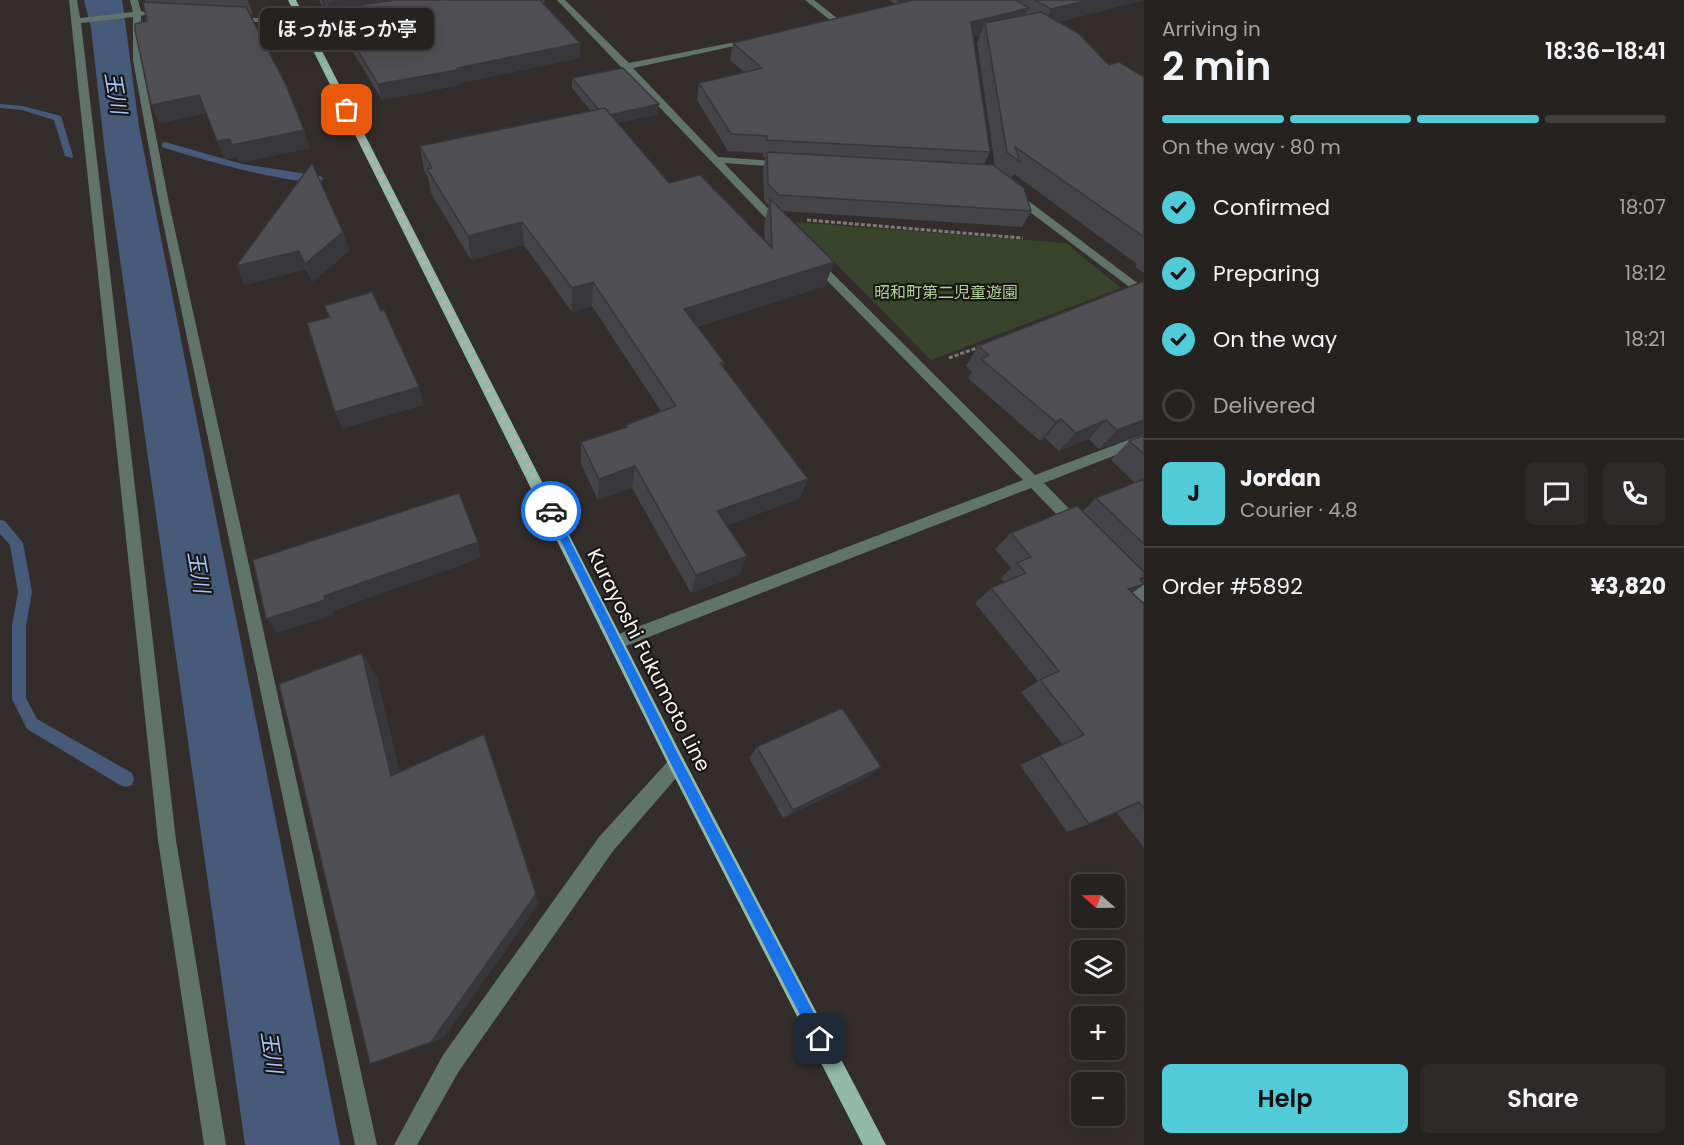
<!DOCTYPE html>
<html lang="en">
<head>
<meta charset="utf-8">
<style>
	body { margin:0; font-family:Poppins,"Noto Sans JP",sans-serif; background:#2e2a29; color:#f1f3f6; height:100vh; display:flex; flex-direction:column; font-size:22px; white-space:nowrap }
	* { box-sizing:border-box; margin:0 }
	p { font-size:20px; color:#a4a4a5 }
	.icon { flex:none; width:33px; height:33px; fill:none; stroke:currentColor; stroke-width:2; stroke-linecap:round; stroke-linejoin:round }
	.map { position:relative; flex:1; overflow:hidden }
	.drawer { display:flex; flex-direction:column; background:#262220; width:540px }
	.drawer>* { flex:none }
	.needle { width:39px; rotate:290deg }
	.tools { position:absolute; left:1071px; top:874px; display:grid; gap:12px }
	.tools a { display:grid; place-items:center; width:54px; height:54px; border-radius:9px; background:#262220; box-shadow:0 6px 24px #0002,0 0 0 2px #423f3e; font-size:30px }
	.pin { position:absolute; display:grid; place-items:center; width:51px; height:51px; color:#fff; margin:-26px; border-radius:12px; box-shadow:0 3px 9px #0006 }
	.courier { position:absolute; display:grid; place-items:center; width:60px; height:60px; margin:-30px; border:4px solid #1a73e8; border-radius:50%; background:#fff; color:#222; box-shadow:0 2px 8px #0007 }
	.bubble { position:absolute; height:42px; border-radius:9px; background:#262220; box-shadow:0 6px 24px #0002,0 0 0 2px #423f3e; font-size:20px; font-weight:600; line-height:42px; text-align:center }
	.headline em { font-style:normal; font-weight:600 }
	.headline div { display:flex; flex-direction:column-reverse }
	.headline { display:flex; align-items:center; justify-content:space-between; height:102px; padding:0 18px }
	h1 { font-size:39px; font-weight:600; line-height:45px }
	.bar { display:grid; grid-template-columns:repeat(4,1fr); gap:9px 6px; align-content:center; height:72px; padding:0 18px }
	.bar i { height:8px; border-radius:4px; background:#423f3e }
	.bar .active { background:#52cbd8 }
	.bar p { grid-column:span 4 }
	.line { display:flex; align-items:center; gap:15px; padding:0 18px; border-top:2px solid #423f3e }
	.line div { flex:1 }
	.round { display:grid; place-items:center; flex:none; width:63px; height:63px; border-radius:9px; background:#2e2a29 }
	ol { padding:0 18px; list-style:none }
	li { display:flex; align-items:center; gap:18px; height:66px }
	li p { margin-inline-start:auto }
	li .icon { padding:6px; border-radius:50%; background:#52cbd8; color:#111; stroke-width:4 }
	li:last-child { color:#a4a4a5 }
	li i { width:33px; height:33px; border:3px solid #423f3e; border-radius:50% }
	.primary-button { display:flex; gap:12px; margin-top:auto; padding:12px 18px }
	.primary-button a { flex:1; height:69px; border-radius:9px; background:#52cbd8; color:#111; font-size:24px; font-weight:600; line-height:69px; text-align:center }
	.primary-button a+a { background:#2e2a29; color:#f1f3f6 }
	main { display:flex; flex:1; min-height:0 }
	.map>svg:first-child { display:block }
	.green { fill:#38452c }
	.water { fill:#485a7a }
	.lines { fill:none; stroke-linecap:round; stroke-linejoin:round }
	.stream { fill:#485a7a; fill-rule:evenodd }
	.path { stroke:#7f7b78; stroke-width:3; stroke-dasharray:4 2; stroke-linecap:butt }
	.service { fill:#61746c; fill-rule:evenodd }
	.minor { fill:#61746c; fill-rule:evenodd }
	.primary { fill:#91b9a8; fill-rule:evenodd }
	.wall { fill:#454448; fill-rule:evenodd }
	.shaded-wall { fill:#38373b }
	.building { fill:#504f54; stroke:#38373b; stroke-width:1.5 }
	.route { fill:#1a73e8 }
	.done { stroke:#b2afac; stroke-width:6; stroke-dasharray:0 10.8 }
	.labels { text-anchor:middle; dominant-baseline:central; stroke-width:4.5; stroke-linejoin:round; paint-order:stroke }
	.far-park-label { font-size:16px; fill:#b1d196; stroke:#191715 }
	.street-label { font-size:20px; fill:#f7f4f2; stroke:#191715 }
	.water-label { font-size:21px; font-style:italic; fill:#a6c6fe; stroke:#191715 }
</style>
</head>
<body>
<main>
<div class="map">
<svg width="1144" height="1145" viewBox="0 0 1144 1145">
	<rect width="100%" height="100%" fill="#332e2b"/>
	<path class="green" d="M795 222 1066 243 1121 288 931 360Z"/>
	<path class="water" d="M84 0H122L123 6 139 127 340 1145H245L105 153 91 28Z"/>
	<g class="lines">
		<path class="stream" d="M0 104 23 106 61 116 73 156 72 158 65 156 54 120 22 110 0 108Z
			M165 142 242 164 320 176 324 179C307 191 186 155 162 147V143Z
			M0 520 5 521 23 543 32 592 26 626V698L37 719 132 773 134 779 132 785 126 787 120 785 27 729 12 699V626L18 592 10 545 0 534Z"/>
		<path class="path" d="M807 220 1023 238
			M949 358 982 346"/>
		<path class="service" d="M805 0H814L842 22 835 24Z
			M677 755 683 758 686 764 683 770 613 851 459 1071 417 1145H394L443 1055 599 837 671 758Z"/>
		<path class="minor" d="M69 0H77L80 18 133 12 130 0H138L141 11 150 13 141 16V60L169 203 377 1145H355L159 203 133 60V17L81 23 176 840 226 1145H204L158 840Z
			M557 0H565L629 63 756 38V42H753L633 68 718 157 787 162 789 164 784 167 724 163 785 226V230H777Z
			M301 15H304V19L256 22 229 18 233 16 256 18Z
			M354 15H357V19L304 27 300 25Z
			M1010 193H1018L1144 288V298L1010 197Z
			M815 259 819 260 1035 475 1144 434V444L1044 483 1082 522 1084 526 1082 530H1072L1031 488 623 647 617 649 611 647 609 642 611 637 1023 480 811 264 809 262Z
			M1123 568 1128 569 1144 585V602C1134 598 1120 584 1115 574L1118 569Z"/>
		<path class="primary" d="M288 0H296L683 758 886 1145H863L671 770Z"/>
	</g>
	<path class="wall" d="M145 0H248L253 15 250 14 304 130 309 148 239 163 237 157 225 159 206 113 160 123 151 105 147 21Z
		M319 0H544V5L580 43V58L460 83V85L382 100 336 24 334 17 332 18 327 9 324 10Z
		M889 0H1144L1058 22 1109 65 1144 77V273L1135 267 1137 264 1014 174 1011 178 1031 211 1022 227 782 211 825 286 697 327 724 362 723 366 808 479 799 499 727 525 747 556 739 575 691 593 632 488 598 500 581 464V442L625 427 626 425 661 411 592 306 572 312 524 245 471 260 431 193 428 177 424 170 420 146 591 111 572 88V78L658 114 618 123 669 183 765 241 764 223 769 205 764 200 763 168 766 157H763V153L728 151 697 100 699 83 744 72 730 60 733 43 895 4ZM980 35 977 43 995 166 984 164 990 152 973 36Z
		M343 232 349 251 312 282 306 269 244 285Z
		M978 346 1144 433 1099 449 1089 439 1059 451 1045 438 1040 441 968 378 972 372 966 366Z
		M1144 435V584L1132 593 1144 604V848L1116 812 1089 824 1067 832 1020 765 1063 745 1021 692 1038 681 975 603 991 588 1004 582 1001 578 1011 568 995 549 1011 533 1083 511 1096 498 1135 483 1111 460 1129 441Z
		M757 747 868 777 783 818 749 758Z"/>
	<path class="shaded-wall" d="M322 0H325L327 9 324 10Z
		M346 0H445L332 9 334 17 332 18 328 3Z
		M898 0H909L908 3 897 5Z
		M1089 0H1144L1043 26 1051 9Z
		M1029 8 1021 24 985 23 980 35 964 39 971 22Z
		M580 43V58L460 83V85L382 100 378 84Z
		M199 95 206 113 160 123 151 105Z
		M659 104 658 114 604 126V116Z
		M304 130 309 148 239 163 237 157 225 159 217 141Z
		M522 222 524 245 471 260 468 236Z
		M343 232 349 251 312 282 305 264Z
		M299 251 306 269 244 285 236 266Z
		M834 262 825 286 680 332 684 309Z
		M593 282 592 306 572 312V288Z
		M419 387 424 405 342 429 335 412Z
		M1061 419 1045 438 1040 441 1056 422Z
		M1106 420 1089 439 1059 451 1076 433Z
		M1144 420V433L1099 449 1117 430Z
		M635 466 632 488 598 500 599 479Z
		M808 479 799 499 711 531 717 511Z
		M478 542 481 558 333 611 334 615 277 633 266 619 324 596Z
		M747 556 739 575 691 593 696 575Z
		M1144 577V579L1132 587 1144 584 1124 599 1108 604 1140 579Z
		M362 653 377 677 405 793 391 776Z
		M484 734 539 903 444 1038 370 1064Z
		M881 767 868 777 783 818 793 810Z"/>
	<path class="building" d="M327 0H346L328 3Z
		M395 0H540L580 43 457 68 458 70 378 84 332 9Z
		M913 0H1016L1029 8 971 22 990 152 767 140V136L731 134 699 83 762 68 733 43Z
		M1035 0H1089L1051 9Z
		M143 2 246 7 286 85 304 130 232 145 230 139 217 141 199 95 151 105 135 30V24L147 21Z
		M1041 12 1078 33 1109 65 1119 62 1144 77V237L1015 147 1020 162 1007 152 985 23Z
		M623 68 659 104 610 115 605 108 598 109 572 78Z
		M605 108 669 183 700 175 772 248 770 199 834 262 684 309 724 362 720 363 808 479 717 511 747 556 696 575 635 466 599 479 581 442 627 427 626 425 676 406 593 282 572 288 522 222 468 236 427 169 432 168 420 146Z
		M767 152 993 165 1024 188 1031 211 779 195 768 184Z
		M312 163 343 232 305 264 299 251 236 266Z
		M1144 281V420L1117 430 1106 420 1076 433 1061 419 1056 422 981 359 989 355 978 346Z
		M372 292 381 311 384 310 419 387 335 412 307 323 330 317 324 306Z
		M1144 435V454L1129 441Z
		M1144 479V544L1096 498Z
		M459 493 478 542 324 596 325 600 266 619 253 560Z
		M1077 506 1144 572V577L1140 579 1144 584 1128 589 1144 604V809L1139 802 1089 824 1040 755 1084 735 1040 680 1059 671 991 588 1026 573 1017 563 1031 557 1011 533Z
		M362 653 391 776 484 734 536 894 431 1042 370 1064 279 684Z
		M842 708 881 767 793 810 757 747Z"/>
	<path class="route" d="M551 508 554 509 681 760 825 1034 827 1039 825 1044 820 1046 815 1044 673 768 546 511Z"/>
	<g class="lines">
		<path class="done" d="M347 110 551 511"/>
	</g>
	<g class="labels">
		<g class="far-park-label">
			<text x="946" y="292">昭和町第二児童遊園</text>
		</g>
		<g class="street-label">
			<text transform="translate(649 660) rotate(63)">Kurayoshi Fukumoto Line</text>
		</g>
		<g class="water-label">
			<text transform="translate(116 93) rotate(80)">玉川</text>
			<text transform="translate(199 572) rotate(80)">玉川</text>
			<text transform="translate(272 1052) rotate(81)">玉川</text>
		</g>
	</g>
</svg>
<div class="tools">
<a><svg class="needle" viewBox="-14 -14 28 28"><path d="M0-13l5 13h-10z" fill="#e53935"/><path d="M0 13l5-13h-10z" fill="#a4a4a5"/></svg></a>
<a><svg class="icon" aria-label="layers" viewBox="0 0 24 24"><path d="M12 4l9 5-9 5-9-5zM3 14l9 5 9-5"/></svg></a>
<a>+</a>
<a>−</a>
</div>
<div class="pin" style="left:347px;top:110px;background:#ea580c"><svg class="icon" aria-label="bag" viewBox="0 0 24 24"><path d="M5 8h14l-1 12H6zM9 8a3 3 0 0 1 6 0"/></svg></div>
<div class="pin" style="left:820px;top:1039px;background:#1f2937"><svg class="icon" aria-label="home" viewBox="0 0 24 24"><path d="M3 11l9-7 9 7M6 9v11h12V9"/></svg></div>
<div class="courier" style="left:551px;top:511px"><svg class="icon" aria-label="car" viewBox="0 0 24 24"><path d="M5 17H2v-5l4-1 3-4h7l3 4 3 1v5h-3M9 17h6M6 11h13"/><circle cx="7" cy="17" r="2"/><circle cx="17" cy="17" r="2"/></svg></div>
<div class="bubble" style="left:260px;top:8px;width:174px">ほっかほっか亭</div>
</div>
<section class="drawer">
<div class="headline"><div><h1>2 min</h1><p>Arriving in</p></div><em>18:36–18:41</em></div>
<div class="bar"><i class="active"></i><i class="active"></i><i class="active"></i><i></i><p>On the way · 80 m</p></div>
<ol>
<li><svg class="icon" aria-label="check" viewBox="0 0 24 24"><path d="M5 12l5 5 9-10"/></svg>Confirmed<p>18:07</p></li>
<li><svg class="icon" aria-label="check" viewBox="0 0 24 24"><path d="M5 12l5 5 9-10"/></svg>Preparing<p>18:12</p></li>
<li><svg class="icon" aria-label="check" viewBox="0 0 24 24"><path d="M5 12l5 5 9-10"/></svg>On the way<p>18:21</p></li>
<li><i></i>Delivered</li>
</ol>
<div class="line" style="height:108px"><b class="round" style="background:#52cbd8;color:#111">J</b><div><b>Jordan</b><p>Courier · 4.8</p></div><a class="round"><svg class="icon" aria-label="chat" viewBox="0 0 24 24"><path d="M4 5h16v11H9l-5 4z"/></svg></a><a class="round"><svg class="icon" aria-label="phone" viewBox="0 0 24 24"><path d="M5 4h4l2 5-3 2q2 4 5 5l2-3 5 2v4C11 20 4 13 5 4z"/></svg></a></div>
<div class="line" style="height:78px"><div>Order #5892</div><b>¥3,820</b></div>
<div class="primary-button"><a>Help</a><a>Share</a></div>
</section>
</main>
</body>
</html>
